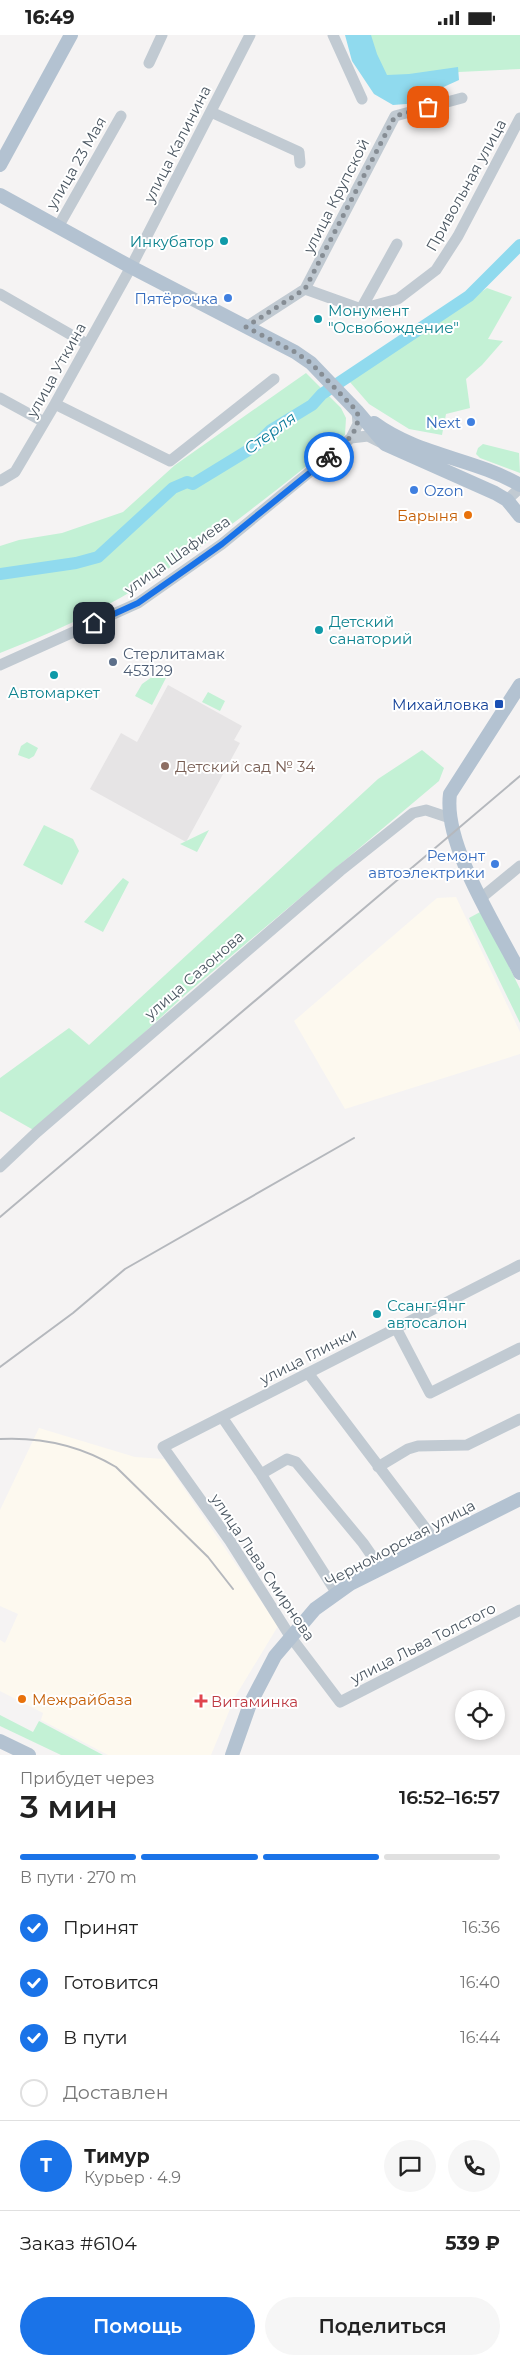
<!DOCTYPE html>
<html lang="ru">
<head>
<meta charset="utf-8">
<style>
	body { margin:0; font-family:Montserrat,sans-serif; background:#f6f6f6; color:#222; height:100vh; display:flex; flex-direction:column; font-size:19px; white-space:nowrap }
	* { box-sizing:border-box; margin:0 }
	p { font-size:16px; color:#767676 }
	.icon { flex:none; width:28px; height:28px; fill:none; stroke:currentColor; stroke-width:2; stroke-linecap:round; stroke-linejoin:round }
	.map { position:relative; height:1720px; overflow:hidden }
	.sheet { display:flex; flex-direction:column; background:#fff; flex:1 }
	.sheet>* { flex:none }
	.tools { position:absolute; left:455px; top:1655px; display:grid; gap:10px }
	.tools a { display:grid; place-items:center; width:50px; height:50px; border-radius:50%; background:#fff; box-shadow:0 2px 8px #0003; font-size:25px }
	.pin { position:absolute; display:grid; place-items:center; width:42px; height:42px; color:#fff; margin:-21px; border-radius:10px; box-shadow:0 2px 8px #0006 }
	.courier { position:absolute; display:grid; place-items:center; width:50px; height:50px; margin:-25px; border:4px solid #1a73e8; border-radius:50%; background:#fff; color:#222; box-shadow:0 1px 6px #0007 }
	.headline em { font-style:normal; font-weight:600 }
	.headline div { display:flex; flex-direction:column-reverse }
	.headline { display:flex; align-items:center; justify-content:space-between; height:85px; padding:0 20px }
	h1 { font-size:32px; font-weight:600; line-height:38px }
	.bar { display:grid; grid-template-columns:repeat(4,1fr); gap:8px 5px; align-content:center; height:60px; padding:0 20px }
	.bar i { height:6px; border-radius:4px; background:#e0e0e0 }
	.bar .on { background:#1a73e8 }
	.bar p { grid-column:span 4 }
	.line { display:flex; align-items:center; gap:12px; padding:0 20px; border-top:1px solid #e0e0e0 }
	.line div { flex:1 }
	.round { display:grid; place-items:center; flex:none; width:52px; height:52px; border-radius:26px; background:#f6f6f6 }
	ol { padding:0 20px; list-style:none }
	li { display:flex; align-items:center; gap:15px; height:55px }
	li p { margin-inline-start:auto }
	li .icon { padding:5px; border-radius:50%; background:#1a73e8; color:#fff; stroke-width:4 }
	li:last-child { color:#767676 }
	li i { width:28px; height:28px; border:2px solid #e0e0e0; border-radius:50% }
	.button { display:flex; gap:10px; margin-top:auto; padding:10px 20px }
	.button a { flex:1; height:58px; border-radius:30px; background:#1a73e8; color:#fff; font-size:20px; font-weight:600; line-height:58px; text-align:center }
	.button a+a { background:#f6f6f6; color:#222 }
	.status { display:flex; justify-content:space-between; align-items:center; height:35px; padding:0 25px; background:#fff; direction:ltr }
	.status svg { height:14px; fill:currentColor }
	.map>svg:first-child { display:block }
	.commercial { fill:#fdf9ef }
	.education { fill:#e6e4e5 }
	.green { fill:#c3f1d5 }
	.water { fill:#90daee }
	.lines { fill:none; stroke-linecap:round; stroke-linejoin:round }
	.river { stroke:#90daee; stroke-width:12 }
	.minor { stroke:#c1cad2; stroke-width:11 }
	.major { stroke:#b3c2d1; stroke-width:14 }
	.rail { stroke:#b5b8bd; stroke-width:2 }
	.done { stroke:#868d94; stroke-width:5; stroke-dasharray:0 9 }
	.route { stroke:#1a73e8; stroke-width:6 }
	.culture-dot { fill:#0f9aa8; stroke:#fff; stroke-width:2 }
	.shop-dot { fill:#3f7fe0; stroke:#fff; stroke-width:2 }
	.food-dot { fill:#e8710a; stroke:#fff; stroke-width:2 }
	.service-dot { fill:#5c6f8a; stroke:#fff; stroke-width:2 }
	.transit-dot { fill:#1a4fb4; stroke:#fff; stroke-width:2 }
	.education-dot { fill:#8d6e63; stroke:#fff; stroke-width:2 }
	.health-dot { fill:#e0444e; stroke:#fff; stroke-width:2 }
	.labels { text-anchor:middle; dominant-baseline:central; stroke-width:4; stroke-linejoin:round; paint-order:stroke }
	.street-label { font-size:15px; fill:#4a5661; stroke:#fff }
	.culture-label { font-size:15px; fill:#0d838f; stroke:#fff; text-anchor:start }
	.shop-label { font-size:15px; fill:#366cbe; stroke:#fff; text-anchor:end }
	.food-label { font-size:15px; fill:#c56008; stroke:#fff; text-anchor:end }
	.service-label { font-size:15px; fill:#4e5e75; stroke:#fff; text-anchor:start }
	.transit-label { font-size:15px; fill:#164399; stroke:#fff; text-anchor:end }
	.education-label { font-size:15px; fill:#785e54; stroke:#fff; text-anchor:start }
	.health-label { font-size:15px; fill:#be3a42; stroke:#fff; text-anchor:start }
	.water-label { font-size:16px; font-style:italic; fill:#0c7c9b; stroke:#fff }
</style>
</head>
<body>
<div class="status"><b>16:49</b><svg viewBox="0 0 49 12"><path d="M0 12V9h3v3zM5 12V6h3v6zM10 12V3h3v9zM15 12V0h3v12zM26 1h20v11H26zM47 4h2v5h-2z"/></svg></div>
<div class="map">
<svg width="520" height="1720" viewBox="0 0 520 1720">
	<rect width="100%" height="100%" fill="#f5f3f3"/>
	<path class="commercial" d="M456 862 520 997V1019L345 1074 294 986 437 863Z
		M39 1393 135 1422 164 1424 278 1591 235 1662 211 1720H108L41 1685 43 1678 0 1656V1605L5 1608 18 1579 0 1571V1475Z"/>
	<path class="education" d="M168 650 242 691 234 705 240 708 186 807 90 754 121 698 137 707Z"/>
	<path class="green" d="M365 0H520V34L459 37 418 52H391Z
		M487 253 512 262 488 304 503 306 482 330 466 344 470 373 446 379 442 400 409 394 369 369 349 346Z
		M306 338 341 373 346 383 345 400C278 454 211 509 137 553 95 579 46 600 0 618V511L19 505 62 498 123 477 175 430Z
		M483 409 519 418 520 438 480 423 476 419 478 413Z
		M159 637 167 641 152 670 135 661 142 649Z
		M208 657 225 666 220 676 202 667Z
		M27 707 38 713 34 721 29 724 18 720 21 711Z
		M422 715 444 733 439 746 186 959 37 1097 0 1076V1043L69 993 89 1010 378 744Z
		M44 790 73 804 79 816 62 850 23 830Z
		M209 795 197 817 180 809Z
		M123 843 129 847 103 897 84 887Z
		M482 876 520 954V988L469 883Z
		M0 1680 33 1697 39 1686 103 1720H61L0 1691Z"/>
	<path class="water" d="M345 0H371L377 19 387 40 409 39 458 32 459 45 437 55 419 68 393 70 374 59 352 26Z"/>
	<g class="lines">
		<path class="river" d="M0 539 76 528 98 522 173 453 187 447 193 449 255 411 271 395 312 370 322 359 469 261 520 210"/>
		<path class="minor" d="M333 0 362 64
			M149 28 162 0
			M211 77 299 117 300 128
			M58 192 121 81
			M305 254 361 274 398 264 436 235 458 201 520 83
			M0 259 87 309
			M361 274 397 209
			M246 292 305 254 395 81 462 63
			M0 363 44 387
			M55 369 170 426 274 344
			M351 403 368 401 382 408
			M0 446 15 437 55 369 131 232 250 0
			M507 465 520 453
			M0 630 138 568 222 509 351 403 358 389 357 376
			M481 863 520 831
			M0 1132 37 1097 340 836 413 778 426 775 450 783
			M520 1230 163 1412 230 1506 290 1601 340 1667 520 1575
			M396 1293 430 1358 520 1313
			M308 1338 436 1507
			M222 1382 261 1439 336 1557
			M378 1432 408 1414 418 1411 467 1410 520 1384
			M261 1439 287 1424 296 1427 363 1508 381 1534"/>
		<path class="major" d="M0 130 71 0
			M0 160 131 232 295 317 311 328 357 376 385 409 495 458 507 465 520 481
			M374 388C419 421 473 423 520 450
			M520 650 450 759C443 810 497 892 520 938
			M0 1706 29 1720
			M232 1720 250 1669 275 1621 315 1574 350 1549 520 1464"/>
		<path class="rail" d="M0 1182 520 741
			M0 1332 73 1278 125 1234 354 1103
			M0 1404C40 1402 81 1411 116 1432L208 1522 233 1554"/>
	</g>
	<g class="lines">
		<path class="done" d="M329 422C343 409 362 397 357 376L311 328 295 317 246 292 305 254 395 81 428 72"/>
		<path class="route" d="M94 588 138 568 191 531 222 509 329 422"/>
	</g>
	<g class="culture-dot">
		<circle cx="224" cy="206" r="5"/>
		<circle cx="318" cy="284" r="5"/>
		<circle cx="319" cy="595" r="5"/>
		<circle cx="54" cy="640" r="5"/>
		<circle cx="377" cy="1279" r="5"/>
	</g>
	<g class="shop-dot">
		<circle cx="228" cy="263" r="5"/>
		<circle cx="471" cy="387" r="5"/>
		<circle cx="414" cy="455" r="5"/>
		<circle cx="495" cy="829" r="5"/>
	</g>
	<g class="food-dot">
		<circle cx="468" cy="480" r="5"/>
		<circle cx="22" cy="1664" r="5"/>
	</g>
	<circle class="service-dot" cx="113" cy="627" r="5"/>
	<rect class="transit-dot" x="494" y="664" width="10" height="10" rx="2.5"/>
	<circle class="education-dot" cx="165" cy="731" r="5"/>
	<path class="health-dot" d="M198.5 1658.5h5v5h5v5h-5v5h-5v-5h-5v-5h5z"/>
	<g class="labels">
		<g class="street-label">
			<text transform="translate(177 109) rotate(-63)">улица Калинина</text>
			<text transform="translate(76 128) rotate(-60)">улица 23 Мая</text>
			<text transform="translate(466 150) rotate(-61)">Привольная улица</text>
			<text transform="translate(336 161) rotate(-63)">улица Крупской</text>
			<text transform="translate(56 335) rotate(-61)">улица Уткина</text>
			<text transform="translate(177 520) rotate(-35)">улица Шафиева</text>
			<text transform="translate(194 940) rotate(-41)">улица Сазонова</text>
			<text transform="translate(308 1321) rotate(-27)">улица Глинки</text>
			<text transform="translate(400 1508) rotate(-28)">Черноморская улица</text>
			<text transform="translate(263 1532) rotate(56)">улица Льва Смирнова</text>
			<text transform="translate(423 1608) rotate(-27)">улица Льва Толстого</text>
		</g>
		<g class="culture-label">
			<text x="214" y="206" text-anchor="end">Инкубатор</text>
			<text x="328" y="275">Монумент<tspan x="328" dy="17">"Освобождение"</tspan></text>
			<text x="329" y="586">Детский<tspan x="329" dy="17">санаторий</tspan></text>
			<text x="54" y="657" text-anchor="middle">Автомаркет</text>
			<text x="387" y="1270">Ссанг-Янг<tspan x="387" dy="17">автосалон</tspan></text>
		</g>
		<g class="shop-label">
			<text x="218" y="263">Пятёрочка</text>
			<text x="461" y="387">Next</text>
			<text x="424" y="455" text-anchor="start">Ozon</text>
			<text x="485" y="820">Ремонт<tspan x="485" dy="17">автоэлектрики</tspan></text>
		</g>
		<g class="food-label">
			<text x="458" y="480">Барыня</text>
			<text x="32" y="1664" text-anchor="start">Межрайбаза</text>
		</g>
		<g class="service-label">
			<text x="123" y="618">Стерлитамак<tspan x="123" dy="17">453129</tspan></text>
		</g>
		<g class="transit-label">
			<text x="489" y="669">Михайловка</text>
		</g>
		<g class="education-label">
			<text x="175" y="731">Детский сад № 34</text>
		</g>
		<g class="health-label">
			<text x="211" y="1666">Витаминка</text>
		</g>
		<g class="water-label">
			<text transform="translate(270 398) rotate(-36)">Стерля</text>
		</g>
	</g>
</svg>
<div class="tools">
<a><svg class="icon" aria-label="locate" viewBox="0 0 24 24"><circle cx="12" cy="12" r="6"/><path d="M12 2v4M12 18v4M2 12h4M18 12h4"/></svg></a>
</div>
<div class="pin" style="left:428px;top:72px;background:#ea580c"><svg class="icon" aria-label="bag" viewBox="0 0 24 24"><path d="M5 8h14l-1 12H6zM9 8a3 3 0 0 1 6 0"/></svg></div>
<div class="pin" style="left:94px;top:588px;background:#1f2937"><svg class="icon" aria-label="home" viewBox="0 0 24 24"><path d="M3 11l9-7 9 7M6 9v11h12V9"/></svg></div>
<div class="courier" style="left:329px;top:422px"><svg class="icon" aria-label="bike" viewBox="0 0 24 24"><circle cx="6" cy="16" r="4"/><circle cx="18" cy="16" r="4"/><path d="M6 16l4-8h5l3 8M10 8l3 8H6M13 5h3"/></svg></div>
</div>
<section class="sheet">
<div class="headline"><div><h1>3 мин</h1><p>Прибудет через</p></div><em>16:52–16:57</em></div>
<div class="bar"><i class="on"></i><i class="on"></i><i class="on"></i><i></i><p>В пути · 270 m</p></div>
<ol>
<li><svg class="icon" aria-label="check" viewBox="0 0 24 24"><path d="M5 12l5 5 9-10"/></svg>Принят<p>16:36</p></li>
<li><svg class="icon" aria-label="check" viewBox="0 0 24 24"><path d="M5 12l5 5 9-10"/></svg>Готовится<p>16:40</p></li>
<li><svg class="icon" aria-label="check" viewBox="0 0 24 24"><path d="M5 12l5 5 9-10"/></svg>В пути<p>16:44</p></li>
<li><i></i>Доставлен</li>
</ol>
<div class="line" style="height:90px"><b class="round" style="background:#1a73e8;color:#fff">Т</b><div><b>Тимур</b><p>Курьер · 4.9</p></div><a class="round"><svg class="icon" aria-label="chat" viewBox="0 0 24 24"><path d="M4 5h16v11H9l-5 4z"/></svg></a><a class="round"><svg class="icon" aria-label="phone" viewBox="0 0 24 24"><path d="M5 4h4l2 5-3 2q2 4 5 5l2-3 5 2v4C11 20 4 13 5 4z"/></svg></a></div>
<div class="line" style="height:65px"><div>Заказ #6104</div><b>539 ₽</b></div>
<div class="button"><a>Помощь</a><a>Поделиться</a></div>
</section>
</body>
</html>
